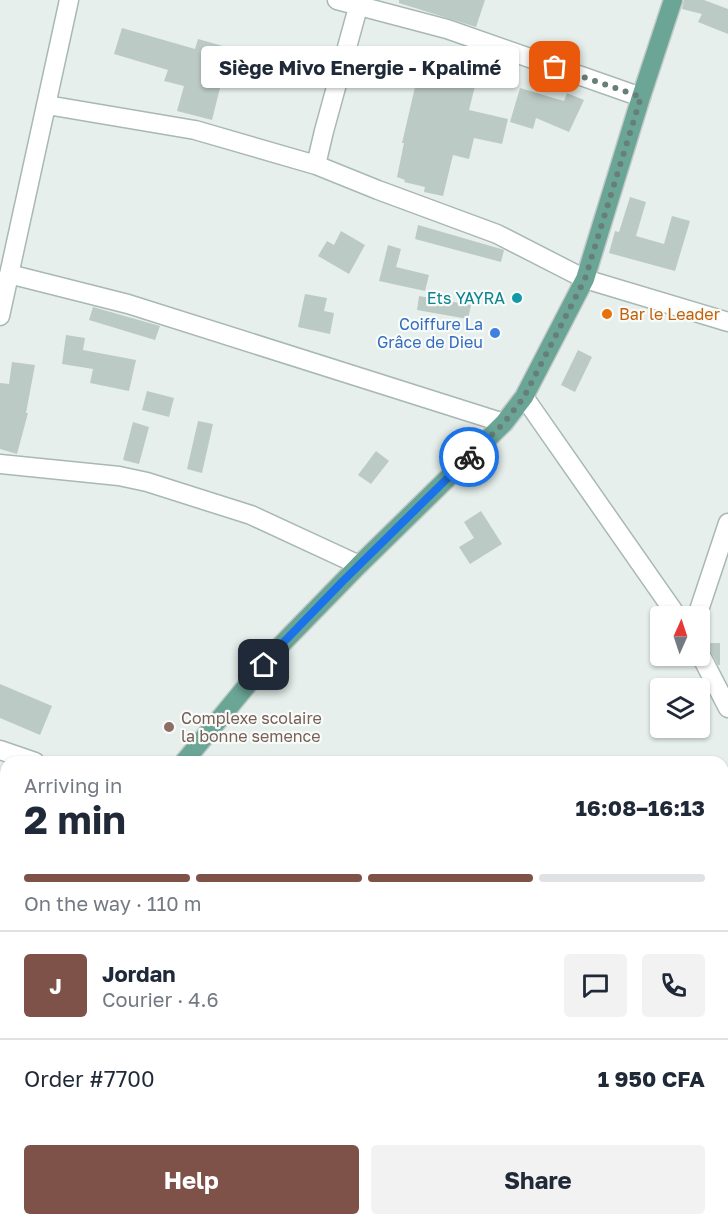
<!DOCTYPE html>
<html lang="en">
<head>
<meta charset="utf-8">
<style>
	body { margin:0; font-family:"Golos Text",sans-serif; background:#f2f2f3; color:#1f2937; height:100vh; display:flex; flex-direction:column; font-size:22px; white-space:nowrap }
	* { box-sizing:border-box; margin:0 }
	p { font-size:20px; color:#747a83 }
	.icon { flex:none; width:33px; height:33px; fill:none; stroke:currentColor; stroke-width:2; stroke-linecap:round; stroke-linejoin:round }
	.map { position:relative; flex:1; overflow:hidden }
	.details { position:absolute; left:0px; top:756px; width:729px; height:470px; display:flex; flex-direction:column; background:#fff; border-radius:18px 18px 0 0; box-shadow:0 2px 4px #0004 }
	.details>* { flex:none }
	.needle { width:39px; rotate:3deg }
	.controls { position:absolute; left:650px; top:606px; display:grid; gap:12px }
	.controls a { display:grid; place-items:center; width:60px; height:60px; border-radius:6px; background:#fff; box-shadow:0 2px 4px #0004; font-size:30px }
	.pin { position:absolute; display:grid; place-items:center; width:51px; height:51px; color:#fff; margin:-26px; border-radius:12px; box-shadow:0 3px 9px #0006 }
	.courier { position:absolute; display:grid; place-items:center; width:60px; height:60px; margin:-30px; border:4px solid #1a73e8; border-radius:50%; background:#fff; color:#222; box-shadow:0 2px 8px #0007 }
	.bubble { position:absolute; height:42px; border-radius:6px; background:#fff; box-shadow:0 2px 4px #0004; font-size:20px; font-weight:700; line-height:42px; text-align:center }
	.summary em { font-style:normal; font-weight:700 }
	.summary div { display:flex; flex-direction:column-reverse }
	.summary { display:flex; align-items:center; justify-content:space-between; height:102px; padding:0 24px }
	h1 { font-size:39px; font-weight:700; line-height:45px }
	.bar { display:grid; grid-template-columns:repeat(4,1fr); gap:9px 6px; align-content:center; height:72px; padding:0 24px }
	.bar i { height:8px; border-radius:4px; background:#e0e1e3 }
	.bar .selected { background:#7f5249 }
	.bar p { grid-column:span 4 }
	.line { display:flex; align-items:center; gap:15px; padding:0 24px; border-top:2px solid #e0e1e3 }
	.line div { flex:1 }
	.round { display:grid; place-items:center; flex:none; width:63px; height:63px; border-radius:6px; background:#f2f2f3 }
	.button { display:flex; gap:12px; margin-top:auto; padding:12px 24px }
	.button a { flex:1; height:69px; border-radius:6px; background:#7f5249; color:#fff; font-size:24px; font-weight:700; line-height:69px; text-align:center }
	.button a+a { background:#f2f2f3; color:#1f2937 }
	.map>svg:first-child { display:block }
	.built { fill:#d4dfda }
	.building { fill:#bbcac4 }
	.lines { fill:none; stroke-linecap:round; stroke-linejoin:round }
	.minor-casing { stroke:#a8b8b2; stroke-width:21 }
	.major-casing { stroke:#c2cac8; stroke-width:21 }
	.minor { stroke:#fff; stroke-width:18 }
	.major { stroke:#6aa596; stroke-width:18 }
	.done { stroke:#687f78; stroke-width:6; stroke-dasharray:0 10.8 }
	.route { stroke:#1a73e8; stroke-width:8 }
	.culture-dot { fill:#0f9aa8; stroke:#f7fbf9; stroke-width:2 }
	.food-dot { fill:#e8710a; stroke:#f7fbf9; stroke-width:2 }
	.shop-dot { fill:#3f7fe0; stroke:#f7fbf9; stroke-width:2 }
	.education-dot { fill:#8d6e63; stroke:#f7fbf9; stroke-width:2 }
	.labels { text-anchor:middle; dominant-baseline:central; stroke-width:4.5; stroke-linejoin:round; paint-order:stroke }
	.culture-label { font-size:16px; fill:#0d838f; stroke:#f7fbf9; text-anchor:end }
	.food-label { font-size:16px; fill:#c56008; stroke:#f7fbf9; text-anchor:start }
	.shop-label { font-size:16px; fill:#366cbe; stroke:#f7fbf9; text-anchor:end }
	.education-label { font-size:16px; fill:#785e54; stroke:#f7fbf9; text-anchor:start }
</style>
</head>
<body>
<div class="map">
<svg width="728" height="1225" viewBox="0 0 728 1225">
	<rect width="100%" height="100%" fill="#e6efeb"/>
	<path class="built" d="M723 776 728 784V907L723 911Z"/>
	<path class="building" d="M399 0H485L476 27 399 3Z
		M684 0H704L728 9V34L698 22 702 14 682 9Z
		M122 28 195 49 198 39 230 48 212 120 177 111 184 86 164 81 168 70 114 54Z
		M423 53 438 57 437 64 478 74 469 110 508 119 502 144 474 138 469 159 453 155 443 196 424 192 425 187 404 182 405 180 397 177 404 143H402Z
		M520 88 564 101 567 93 584 100 569 132 536 118 533 129 510 122Z
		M630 197 646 202 636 236 664 244 672 216 690 221 675 271 609 253 615 231 619 232Z
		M418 225 501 249 504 250 501 262 415 239Z
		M341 231 365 245 349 274 318 256 327 241 334 245Z
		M388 245 401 249 396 267 429 275 425 291 379 281Z
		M305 294 327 298 324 311 334 313 330 334 298 327Z
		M419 296 471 305 468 319 417 310Z
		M93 307 160 326 155 340 89 320Z
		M66 335 85 338 83 350 136 360 129 391 90 383 93 369 62 364Z
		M578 350 592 357 575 392 561 385Z
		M12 362 35 365 26 413H28L17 454 0 449V383L9 384Z
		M147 391 174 398 169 417 142 410Z
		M198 421 213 424 202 473 187 469Z
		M133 422 149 427 139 464 123 460Z
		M376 451 389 461 371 484 358 475Z
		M481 511 502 544 470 564 459 547 474 538 464 522Z
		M706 643H720V665H718Z
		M0 684 52 706 40 735 0 718Z"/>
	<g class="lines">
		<defs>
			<path id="minor" d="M337 0 447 29 641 97
				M47 105 195 130 316 165 378 190 497 234 585 279 728 322
				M316 165 324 131 360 0
				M9 274 128 304 504 423
				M0 316 69 0
				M524 397 677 616
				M0 464 119 476 147 482 251 515 359 565
				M697 616 728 523
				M699 652 728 708
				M0 750 35 762
				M0 939 6 940
				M0 1110H6"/>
			<path id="major" d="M184 762 277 649 359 565 504 423 524 397 585 279 641 97 673 0
				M0 1138 6 1124"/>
		</defs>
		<use href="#minor" class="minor-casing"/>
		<use href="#major" class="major-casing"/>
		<use href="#minor" class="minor"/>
		<use href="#major" class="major"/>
	</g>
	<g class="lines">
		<path class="done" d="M469 457 504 423 524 397 585 279 641 97 555 67"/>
		<path class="route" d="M264 665 277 649 343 581 469 457"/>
	</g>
	<circle class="culture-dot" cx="517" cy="298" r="6"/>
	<circle class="food-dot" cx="607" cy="314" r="6"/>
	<circle class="shop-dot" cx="495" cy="333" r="6"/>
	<circle class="education-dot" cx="169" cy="727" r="6"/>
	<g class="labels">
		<g class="culture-label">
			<text x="505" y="298">Ets YAYRA</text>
		</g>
		<g class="food-label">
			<text x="619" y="314">Bar le Leader</text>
		</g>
		<g class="shop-label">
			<text x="483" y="324">Coiffure La<tspan x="483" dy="18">Grâce de Dieu</tspan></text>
		</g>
		<g class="education-label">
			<text x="181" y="718">Complexe scolaire<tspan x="181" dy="18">la bonne semence</tspan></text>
		</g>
	</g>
</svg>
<div class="controls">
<a><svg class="needle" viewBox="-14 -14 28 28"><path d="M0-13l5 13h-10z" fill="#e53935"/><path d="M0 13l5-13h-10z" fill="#747a83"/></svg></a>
<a><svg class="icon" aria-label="layers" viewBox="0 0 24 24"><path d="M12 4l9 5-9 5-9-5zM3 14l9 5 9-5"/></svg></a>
</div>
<div class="pin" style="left:555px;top:67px;background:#ea580c"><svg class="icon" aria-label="bag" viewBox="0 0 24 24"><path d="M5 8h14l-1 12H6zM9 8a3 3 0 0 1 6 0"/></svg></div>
<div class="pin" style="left:264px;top:665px;background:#1f2937"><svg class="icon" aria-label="home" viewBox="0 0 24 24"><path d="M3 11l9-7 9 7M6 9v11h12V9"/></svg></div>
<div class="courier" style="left:469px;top:457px"><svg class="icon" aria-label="bike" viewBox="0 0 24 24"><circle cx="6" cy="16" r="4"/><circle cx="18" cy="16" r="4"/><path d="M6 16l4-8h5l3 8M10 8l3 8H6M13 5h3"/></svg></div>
<div class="bubble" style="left:201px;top:46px;width:318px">Siège Mivo Energie - Kpalimé</div>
<section class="details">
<div class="summary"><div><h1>2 min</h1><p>Arriving in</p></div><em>16:08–16:13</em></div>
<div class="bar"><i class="selected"></i><i class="selected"></i><i class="selected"></i><i></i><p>On the way · 110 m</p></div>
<div class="line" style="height:108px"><b class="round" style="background:#7f5249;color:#fff">J</b><div><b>Jordan</b><p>Courier · 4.6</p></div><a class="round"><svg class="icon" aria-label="chat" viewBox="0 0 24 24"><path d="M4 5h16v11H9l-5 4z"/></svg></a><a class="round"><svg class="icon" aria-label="phone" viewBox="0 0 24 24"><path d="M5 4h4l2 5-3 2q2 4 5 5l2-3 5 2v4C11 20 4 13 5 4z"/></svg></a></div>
<div class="line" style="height:78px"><div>Order #7700</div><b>1 950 CFA</b></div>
<div class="button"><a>Help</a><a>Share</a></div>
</section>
</div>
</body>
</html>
